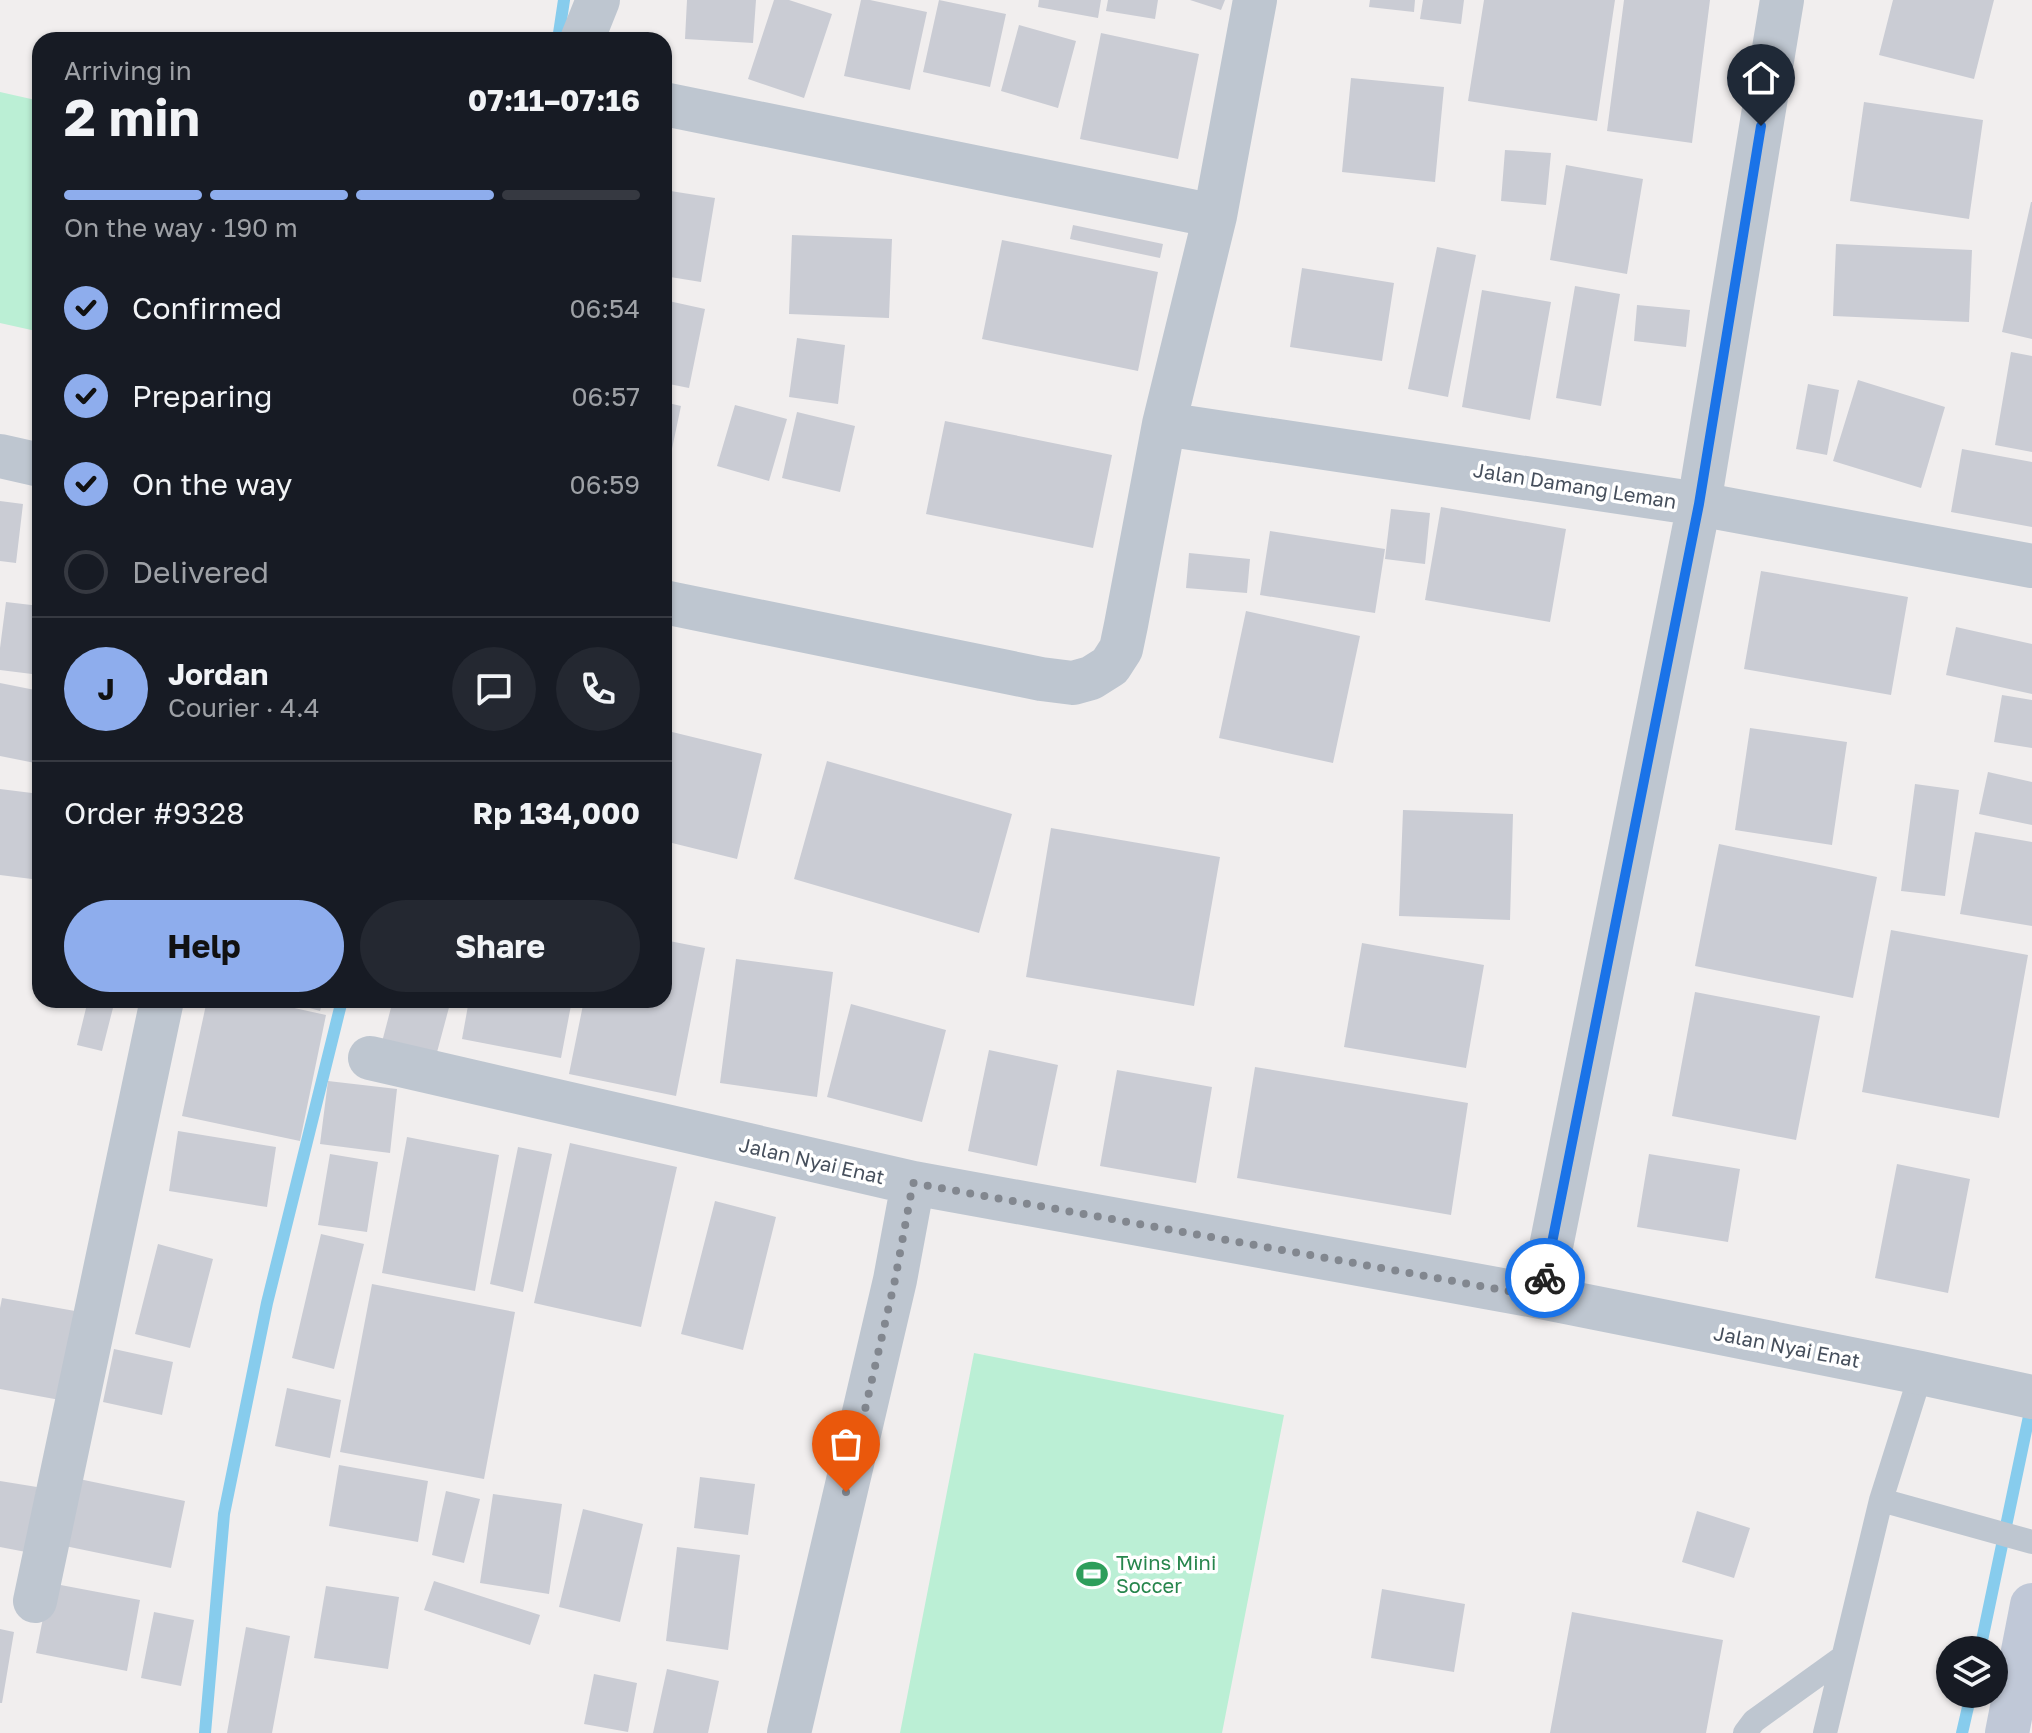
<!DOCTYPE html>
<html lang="en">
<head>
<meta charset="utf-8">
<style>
	body { margin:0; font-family:"Golos Text",sans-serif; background:#242831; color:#f1f3f6; height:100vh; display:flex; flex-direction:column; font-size:30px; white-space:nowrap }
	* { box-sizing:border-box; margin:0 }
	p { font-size:26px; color:#9ea1a6 }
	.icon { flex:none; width:44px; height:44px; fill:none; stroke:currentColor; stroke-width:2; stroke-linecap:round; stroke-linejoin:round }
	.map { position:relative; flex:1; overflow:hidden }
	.drawer { position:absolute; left:32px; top:32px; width:640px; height:976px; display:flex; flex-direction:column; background:#171b24; border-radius:24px; box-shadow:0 2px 6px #0004 }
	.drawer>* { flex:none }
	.tools { position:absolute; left:1936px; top:1636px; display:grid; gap:16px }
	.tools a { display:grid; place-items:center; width:72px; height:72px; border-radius:50%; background:#171b24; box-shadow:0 2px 6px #0004; font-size:40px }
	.pin { position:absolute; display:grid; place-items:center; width:68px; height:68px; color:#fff; margin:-82px -34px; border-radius:50% 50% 50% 0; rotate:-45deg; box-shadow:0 0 8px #0007 }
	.pin .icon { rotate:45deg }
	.courier { position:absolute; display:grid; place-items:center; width:80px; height:80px; margin:-40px; border:6px solid #1a73e8; border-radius:50%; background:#fff; color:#222; box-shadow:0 2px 10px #0007 }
	.overview em { font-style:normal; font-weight:700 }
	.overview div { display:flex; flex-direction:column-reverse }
	.overview { display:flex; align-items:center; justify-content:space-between; height:136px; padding:0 32px }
	h1 { font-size:52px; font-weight:700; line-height:60px }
	.bar { display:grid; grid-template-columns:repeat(4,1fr); gap:12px 8px; align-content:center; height:96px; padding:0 32px }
	.bar i { height:10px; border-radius:6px; background:#363941 }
	.bar .active { background:#8eaded }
	.bar p { grid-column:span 4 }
	.line { display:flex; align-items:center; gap:20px; padding:0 32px; border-top:2px solid #363941 }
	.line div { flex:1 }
	.round { display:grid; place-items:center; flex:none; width:84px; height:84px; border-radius:42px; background:#242831 }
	ol { padding:0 32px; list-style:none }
	li { display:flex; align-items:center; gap:24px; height:88px }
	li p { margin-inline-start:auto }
	li .icon { padding:8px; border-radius:50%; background:#8eaded; color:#111; stroke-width:4 }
	li:last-child { color:#9ea1a6 }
	li i { width:44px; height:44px; border:4px solid #363941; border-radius:50% }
	.action { display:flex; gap:16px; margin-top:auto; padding:16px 32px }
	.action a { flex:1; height:92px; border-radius:48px; background:#8eaded; color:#111; font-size:32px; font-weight:700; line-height:92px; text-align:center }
	.action a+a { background:#242831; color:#f1f3f6 }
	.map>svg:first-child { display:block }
	.green { fill:#bbefd5 }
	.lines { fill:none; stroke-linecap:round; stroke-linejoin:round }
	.stream { stroke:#87cced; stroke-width:12 }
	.building { fill:#caccd4 }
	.lane { stroke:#bec6d0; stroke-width:24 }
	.street { stroke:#bec6d0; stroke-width:44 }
	.secondary { stroke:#c0c8d7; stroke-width:44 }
	.done { stroke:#82878f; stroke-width:8; stroke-dasharray:0 14.4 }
	.route { stroke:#1a73e8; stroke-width:10 }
	.labels { text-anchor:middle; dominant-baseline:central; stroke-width:7; stroke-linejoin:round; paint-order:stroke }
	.street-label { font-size:20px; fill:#464f5c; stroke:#fff }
	.leisure-label { font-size:20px; fill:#27864d; stroke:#fff; text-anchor:start }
</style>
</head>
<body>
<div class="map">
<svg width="2032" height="1733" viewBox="0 0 2032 1733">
	<rect width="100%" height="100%" fill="#f1eeee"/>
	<path class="green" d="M0 92 40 101V315L36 331 0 323Z
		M974 1353 1284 1415 1222 1733H900Z"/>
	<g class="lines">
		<path class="stream" d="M558 40 564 0
			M1980 1650 2032 1402
			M205 1733 224 1514 267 1303 342 1000
			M1962 1733 1971 1694"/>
	</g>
	<path class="building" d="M687 0H756L753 43 685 39Z
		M774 0H789L832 14 804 98 748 79Z
		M861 0H870L927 12 910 90 844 76Z
		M939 0 1006 14 990 87 923 72Z
		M1039 0H1101L1098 18 1038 7Z
		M1108 0H1158L1155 19 1106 11Z
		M1190 0H1225L1221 10Z
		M1370 0H1415L1414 12 1369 7Z
		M1423 0H1464L1461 24 1420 19Z
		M1484 0H1615L1597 121 1468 101Z
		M1624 0H1710L1692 143 1607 131Z
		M1893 0H1994L1974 79 1879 55Z
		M1019 25 1076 41 1058 108 1001 91Z
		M1101 33 1199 54 1178 159 1080 139Z
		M1351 78 1444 87 1435 182 1342 172Z
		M1864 102 1983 120 1969 219 1850 201Z
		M1505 150 1551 153 1546 205 1501 201Z
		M1566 165 1643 179 1627 274 1550 260Z
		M664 190 715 198 701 282 664 276Z
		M2031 202H2032V339L2002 332Z
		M1073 225 1163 244 1160 258 1070 239Z
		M792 235 892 239 889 318 789 314Z
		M1002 240 1158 272 1138 371 982 339Z
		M1836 244 1972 250 1969 322 1833 316Z
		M1437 247 1476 255 1448 397 1408 389Z
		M1302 268 1394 283 1382 361 1290 347Z
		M1575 286 1620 294 1601 406 1556 398Z
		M1482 290 1551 302 1530 420 1462 407Z
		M664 300 705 309 689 388 664 383Z
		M1637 305 1690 310 1686 347 1634 341Z
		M797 338 845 345 838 404 789 397Z
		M2011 352 2032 356V452L1995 445Z
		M1858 380 1945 407 1921 488 1833 461Z
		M1808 384 1839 390 1827 455 1796 449Z
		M664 402 681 406 669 463 664 462Z
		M735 405 787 419 769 481 717 466Z
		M797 412 855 426 840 492 782 478Z
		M945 421 1112 455 1093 548 926 514Z
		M1962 449 2032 462V527L1951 512Z
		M0 501 23 504 16 563 0 561Z
		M1441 507 1566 529 1550 622 1425 600Z
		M1391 509 1430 513 1425 564 1385 559Z
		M1270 531 1385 549 1375 613 1260 595Z
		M1189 553 1250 559 1247 593 1186 588Z
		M1761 571 1908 597 1891 695 1744 669Z
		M6 602 40 606V675L0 670V648Z
		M1246 611 1360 636 1333 763 1219 738Z
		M1956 627 2032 644V694L1946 675Z
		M0 683 40 691V764L0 756Z
		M2002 695 2032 700V748L1994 742Z
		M1750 728 1847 742 1832 845 1735 830Z
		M664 730 762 754 737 859 664 841Z
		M827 761 1012 814 979 933 794 879Z
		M1988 772 2032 782V825L1979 814Z
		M1915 784 1959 790 1945 896 1901 891Z
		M0 789 40 794V880L0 875Z
		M1403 810 1513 814 1510 920 1399 916Z
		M1051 828 1220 857 1194 1006 1026 977Z
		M1975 832 2032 842V926L1960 914Z
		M1719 844 1877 877 1853 998 1695 966Z
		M1891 930 2028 955 1999 1118 1862 1092Z
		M664 940 705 948 676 1096 569 1074 584 1000H664Z
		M1362 943 1484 965 1466 1068 1344 1047Z
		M736 959 833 972 817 1097 720 1083Z
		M1695 992 1820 1016 1796 1140 1672 1116Z
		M88 1000H115L102 1051 77 1045Z
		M207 1000H258L326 1015 300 1141 182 1116Z
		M282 1000H323L320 1011Z
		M393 1000H451L436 1056 382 1042Z
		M469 1000H572L561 1058 462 1039Z
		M851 1004 946 1030 922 1122 827 1097Z
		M989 1050 1058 1065 1037 1166 968 1151Z
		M1255 1067 1468 1103 1451 1215 1237 1178Z
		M1117 1070 1212 1087 1196 1183 1100 1166Z
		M328 1081 397 1089 390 1153 320 1144Z
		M178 1131 276 1147 267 1207 169 1191Z
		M407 1137 499 1155 475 1291 382 1273Z
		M570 1143 677 1167 641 1327 534 1303Z
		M518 1147 552 1154 523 1292 490 1284Z
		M330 1154 378 1162 367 1232 318 1225Z
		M1649 1154 1740 1169 1728 1242 1637 1227Z
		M1897 1164 1970 1179 1948 1293 1875 1278Z
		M715 1201 776 1217 743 1350 681 1334Z
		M321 1234 364 1244 334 1369 292 1358Z
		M158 1244 213 1259 190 1348 135 1334Z
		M372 1284 515 1312 484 1479 340 1452Z
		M2 1298 75 1311 60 1400 0 1389V1308Z
		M114 1349 173 1362 162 1415 103 1402Z
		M287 1388 341 1400 330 1458 275 1446Z
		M339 1465 428 1481 418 1542 329 1526Z
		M700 1477 755 1484 748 1535 694 1528Z
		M79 1479 185 1501 171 1568 65 1546Z
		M0 1481 37 1487 26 1552 0 1547Z
		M446 1491 480 1499 464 1563 432 1555Z
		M493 1494 562 1504 549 1594 480 1583Z
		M583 1509 643 1524 620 1622 559 1607Z
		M1697 1511 1750 1528 1734 1578 1682 1562Z
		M677 1547 740 1555 728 1650 666 1641Z
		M434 1581 540 1615 530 1645 424 1610Z
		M50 1583 140 1600 127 1671 36 1653Z
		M326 1586 399 1597 388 1669 314 1658Z
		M1382 1589 1465 1604 1454 1672 1371 1658Z
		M154 1612 194 1620 181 1686 141 1678Z
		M1572 1612 1723 1640 1706 1733H1550Z
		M246 1627 290 1636 272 1733H227Z
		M0 1629 14 1632 2 1703H0Z
		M667 1669 719 1681 708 1733H653Z
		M594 1674 637 1683 628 1732 584 1724Z"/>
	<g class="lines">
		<path class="lane" d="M1881 1500 2032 1542
			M1745 1733 1754 1721 1843 1657
			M1825 1733 1881 1500 1921 1373"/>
		<path class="street" d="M582 40 598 0
			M664 104 1215 216
			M1164 424 1699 504 2032 566
			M0 456 40 465
			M664 602 1041 679 1073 683 1091 678 1110 666 1121 649 1126 625 1164 424 1215 216 1255 0
			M370 1058 913 1183 1541 1297 1921 1373 2032 1397
			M1541 1297 1699 504 1782 0
			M35 1601 162 1000
			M789 1733 895 1280 913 1183"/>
		<path class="secondary" d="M2007 1733 2032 1605"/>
	</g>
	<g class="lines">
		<path class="done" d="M846 1492 895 1280 913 1183 1541 1297 1545 1278"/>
		<path class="route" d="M1545 1278 1699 504 1761 126"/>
	</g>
	<defs>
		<symbol id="stadium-bare" viewBox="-9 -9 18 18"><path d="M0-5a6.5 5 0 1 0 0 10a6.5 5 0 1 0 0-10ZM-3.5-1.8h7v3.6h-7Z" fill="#2e9e5b" stroke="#fff" stroke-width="2.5" paint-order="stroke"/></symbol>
	</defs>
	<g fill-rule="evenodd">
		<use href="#stadium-bare" x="1070" y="1552" width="44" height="44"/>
	</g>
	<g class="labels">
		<g class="street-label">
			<text transform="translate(1575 485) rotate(9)">Jalan Damang Leman</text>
			<text transform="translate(812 1160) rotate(13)">Jalan Nyai Enat</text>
			<text transform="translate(1787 1346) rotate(11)">Jalan Nyai Enat</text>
		</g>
		<g class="leisure-label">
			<text x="1116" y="1562">Twins Mini<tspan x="1116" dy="23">Soccer</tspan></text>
		</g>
	</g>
</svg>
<div class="tools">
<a><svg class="icon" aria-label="layers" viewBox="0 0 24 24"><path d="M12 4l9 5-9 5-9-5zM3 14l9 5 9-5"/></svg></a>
</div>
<div class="pin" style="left:846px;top:1492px;background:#ea580c"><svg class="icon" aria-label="bag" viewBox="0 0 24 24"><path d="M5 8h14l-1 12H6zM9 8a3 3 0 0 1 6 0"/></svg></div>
<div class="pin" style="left:1761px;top:126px;background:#1f2937"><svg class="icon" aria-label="home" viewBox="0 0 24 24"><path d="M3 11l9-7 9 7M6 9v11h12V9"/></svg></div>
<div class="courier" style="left:1545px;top:1278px"><svg class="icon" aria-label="bike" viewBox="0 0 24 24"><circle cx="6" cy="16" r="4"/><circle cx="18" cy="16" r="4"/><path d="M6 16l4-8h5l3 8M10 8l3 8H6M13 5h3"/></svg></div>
<section class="drawer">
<div class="overview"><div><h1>2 min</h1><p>Arriving in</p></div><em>07:11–07:16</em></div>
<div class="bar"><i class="active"></i><i class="active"></i><i class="active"></i><i></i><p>On the way · 190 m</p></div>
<ol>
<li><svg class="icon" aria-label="check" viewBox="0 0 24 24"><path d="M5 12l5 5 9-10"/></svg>Confirmed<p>06:54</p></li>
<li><svg class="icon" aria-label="check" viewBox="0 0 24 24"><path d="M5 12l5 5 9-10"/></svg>Preparing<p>06:57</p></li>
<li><svg class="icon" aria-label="check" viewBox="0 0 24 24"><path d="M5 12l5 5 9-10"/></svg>On the way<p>06:59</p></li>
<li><i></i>Delivered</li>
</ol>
<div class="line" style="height:144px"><b class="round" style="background:#8eaded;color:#111">J</b><div><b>Jordan</b><p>Courier · 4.4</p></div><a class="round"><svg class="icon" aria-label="chat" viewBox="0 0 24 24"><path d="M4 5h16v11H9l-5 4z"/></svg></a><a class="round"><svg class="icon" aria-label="phone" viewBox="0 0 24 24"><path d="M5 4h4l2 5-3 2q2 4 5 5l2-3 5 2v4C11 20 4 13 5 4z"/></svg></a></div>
<div class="line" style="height:104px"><div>Order #9328</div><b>Rp 134,000</b></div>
<div class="action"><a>Help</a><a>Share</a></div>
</section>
</div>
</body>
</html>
